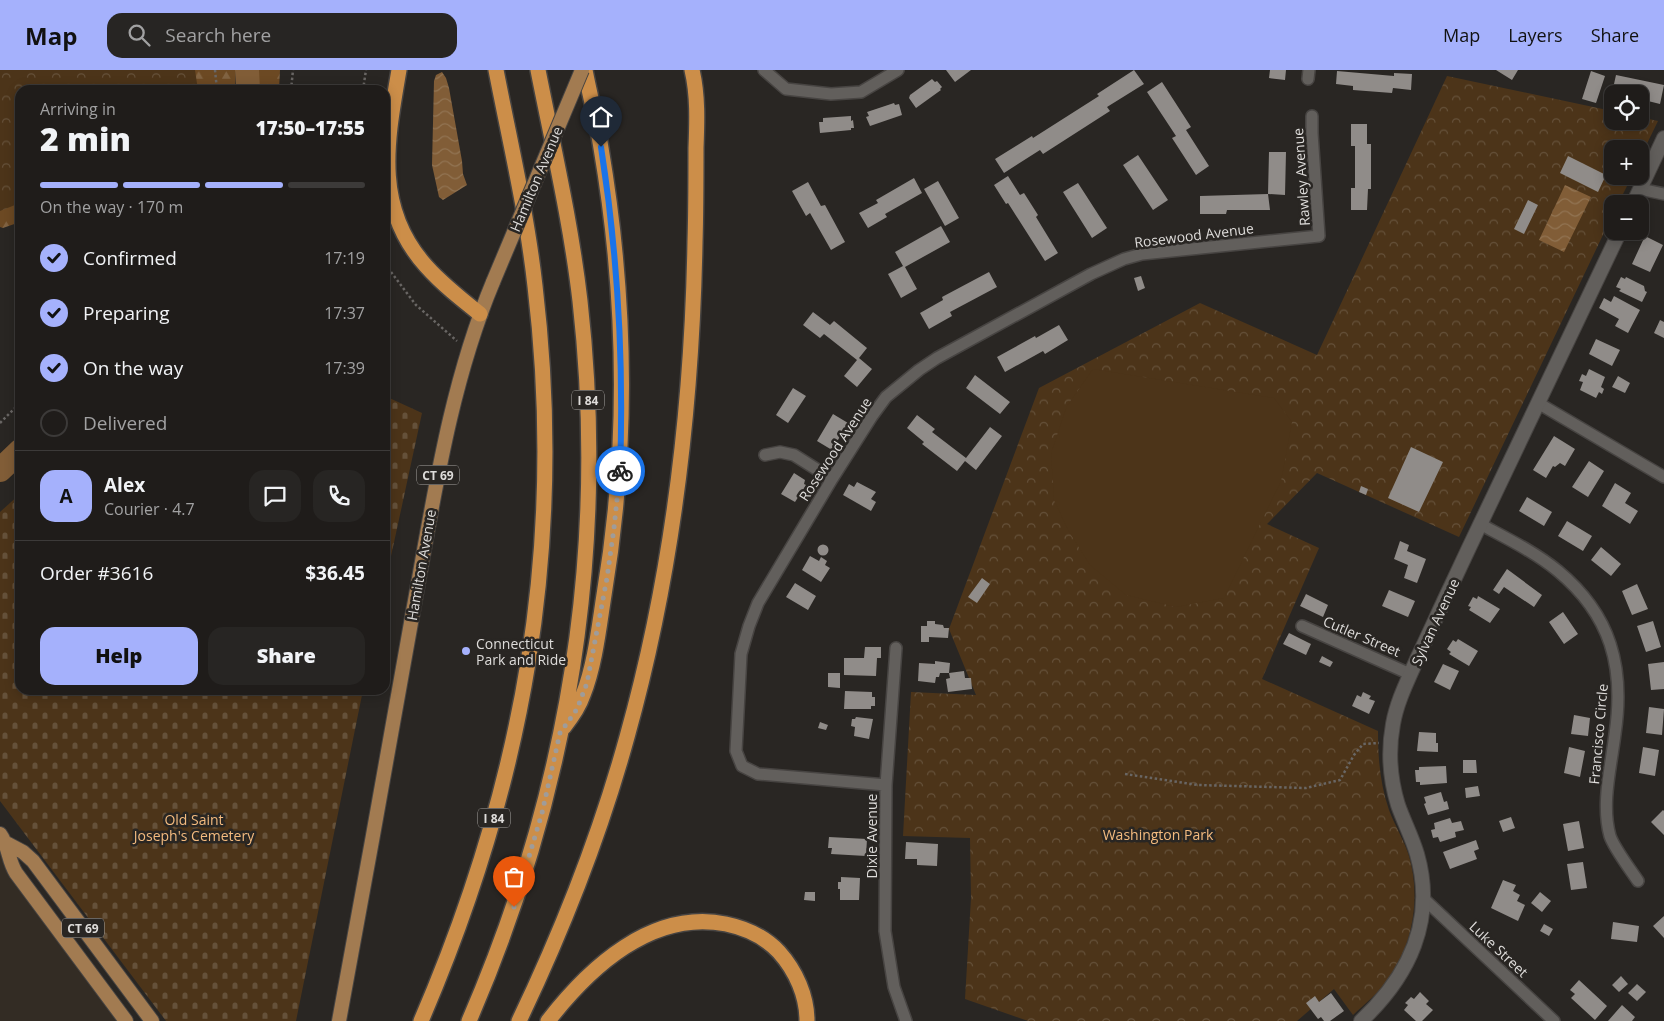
<!DOCTYPE html>
<html lang="en">
<head>
<meta charset="utf-8">
<style>
	body { margin:0; font-family:"Open Sans",sans-serif; background:#272523; color:#f1f3f6; height:100vh; display:flex; flex-direction:column; font-size:19px; white-space:nowrap }
	* { box-sizing:border-box; margin:0 }
	p { font-size:16px; color:#a1a1a2 }
	.icon { flex:none; width:28px; height:28px; fill:none; stroke:currentColor; stroke-width:2; stroke-linecap:round; stroke-linejoin:round }
	.map { position:relative; flex:1; overflow:hidden }
	.side { position:absolute; left:15px; top:15px; width:375px; height:610px; display:flex; flex-direction:column; background:#1f1c1a; border-radius:15px; box-shadow:0 2px 12px #0003,0 0 0 1px #3c3a39 }
	.side>* { flex:none }
	.controls { position:absolute; left:1604px; top:15px; display:grid; gap:10px }
	.controls a { display:grid; place-items:center; width:45px; height:45px; border-radius:10px; background:#1f1c1a; box-shadow:0 2px 12px #0003,0 0 0 1px #3c3a39; font-size:25px }
	.pin { position:absolute; display:grid; place-items:center; width:42px; height:42px; color:#fff; margin:-51px -21px; border-radius:50% 50% 50% 0; rotate:-45deg; box-shadow:0 0 5px #0007 }
	.pin .icon { rotate:45deg }
	.courier { position:absolute; display:grid; place-items:center; width:50px; height:50px; margin:-25px; border:4px solid #1a73e8; border-radius:50%; background:#fff; color:#222; box-shadow:0 1px 6px #0007 }
	.head em { font-style:normal; font-weight:800 }
	.head div { display:flex; flex-direction:column-reverse }
	.head { display:flex; align-items:center; justify-content:space-between; height:85px; padding:0 25px }
	h1 { font-size:32px; font-weight:800; line-height:38px }
	.bar { display:grid; grid-template-columns:repeat(4,1fr); gap:8px 5px; align-content:center; height:60px; padding:0 25px }
	.bar i { height:6px; border-radius:4px; background:#3c3a39 }
	.bar .active { background:#a5b1fc }
	.bar p { grid-column:span 4 }
	.line { display:flex; align-items:center; gap:12px; padding:0 25px; border-top:1px solid #3c3a39 }
	.line div { flex:1 }
	.round { display:grid; place-items:center; flex:none; width:52px; height:52px; border-radius:15px; background:#272523 }
	ol { padding:0 25px; list-style:none }
	li { display:flex; align-items:center; gap:15px; height:55px }
	li p { margin-inline-start:auto }
	li .icon { padding:5px; border-radius:50%; background:#a5b1fc; color:#111; stroke-width:4 }
	li:last-child { color:#a1a1a2 }
	li i { width:28px; height:28px; border:2px solid #3c3a39; border-radius:50% }
	.action { display:flex; gap:10px; margin-top:auto; padding:10px 25px }
	.action a { flex:1; height:58px; border-radius:15px; background:#a5b1fc; color:#111; font-size:20px; font-weight:800; line-height:58px; text-align:center }
	.action a+a { background:#272523; color:#f1f3f6 }
	header { display:flex; align-items:center; gap:30px; box-sizing:border-box; height:70px; padding:0 25px; background:#a5b1fc; color:#111 }
	header strong { font-size:24px }
	nav { display:flex; gap:28px; margin-inline-start:auto; font-size:18px }
	.search { width:350px; height:45px; background:#272523; display:flex; align-items:center; gap:12px; box-sizing:border-box; padding:0 18px; border-radius:15px; color:#a1a1a2; font-size:19px }
	.map>svg:first-child { display:block }
	.built { fill:#332c24 }
	.forest { fill:url(#forest-firs) }
	.cemetery { fill:url(#cemetery-stones) }
	.park { fill:url(#park-crowns) }
	.garden { fill:#4c3419 }
	.water { fill:url(#water-waves) }
	.lines { fill:none; stroke-linecap:round; stroke-linejoin:round }
	.river { stroke:#815d37; stroke-width:24 }
	.building { fill:#908c89 }
	.minor-casing { stroke:#474442; stroke-width:14 }
	.tertiary-casing { stroke:#474442; stroke-width:16 }
	.primary-casing { stroke:#474442; stroke-width:16 }
	.motorway-casing { stroke:#474442; stroke-width:18 }
	.path { stroke:#696664; stroke-width:2.5; stroke-dasharray:2.5 2.5; stroke-linecap:butt }
	.minor { stroke:#625f5c; stroke-width:11 }
	.tertiary { stroke:#625f5c; stroke-width:14 }
	.primary { stroke:#a27b51; stroke-width:14 }
	.motorway { stroke:#cc8e49; stroke-width:15 }
	.primary-bridge-casing { stroke:#474442; stroke-width:16; stroke-linecap:butt }
	.primary-bridge { stroke:#a27b51; stroke-width:14 }
	.done { stroke:#9f9c9a; stroke-width:5; stroke-dasharray:0 9 }
	.route { stroke:#1a73e8; stroke-width:6 }
	.poi-dot { fill:#a5b1fc; stroke:#292623; stroke-width:2 }
	.labels { text-anchor:middle; dominant-baseline:central; stroke-width:5; stroke-linejoin:round; paint-order:stroke }
	.shield { fill:#292623; stroke:#a8a5a3; stroke-width:1 }
	.shield-label { font-size:12px; font-weight:bold; fill:#dedcda }
	.street-label { font-size:14px; fill:#dedcda; stroke:#292623 }
	.poi-label { font-size:14px; fill:#dedcda; stroke:#292623; text-anchor:start }
	.park-label { font-size:14px; fill:#f4bb7f; stroke:#292623 }
</style>
</head>
<body>
<header>
<strong>Map</strong>
<div class="search"><svg class="icon" aria-label="search" viewBox="0 0 24 24"><circle cx="10" cy="10" r="6"/><path d="M15 15l6 6"/></svg>Search here</div>
<nav><a>Map</a><a>Layers</a><a>Share</a></nav>
</header>
<div class="map">
<svg width="1664" height="951" viewBox="0 0 1664 951">
	<defs>
		<pattern id="forest-firs" width="22" height="20" patternUnits="userSpaceOnUse" patternTransform="scale(1.25)"><rect width="22" height="20" fill="#6c4923"/><path d="M5 1l3.5 6h-7zM16 11l3.5 6h-7z" fill="#816342"/></pattern>
		<pattern id="cemetery-stones" width="16" height="16" patternUnits="userSpaceOnUse" patternTransform="scale(1.25)"><rect width="16" height="16" fill="#4c3419"/><path d="M2 7V4a2 2 0 0 1 4 0v3zM10 15v-3a2 2 0 0 1 4 0v3z" fill="#65513a"/></pattern>
		<pattern id="park-crowns" width="20" height="18" patternUnits="userSpaceOnUse" patternTransform="scale(1.25)"><rect width="20" height="18" fill="#4c3419"/><path d="M2 6a3 3 0 1 1 6 0M12 15a3 3 0 1 1 6 0" fill="none" stroke="#65513a"/></pattern>
		<pattern id="water-waves" width="16" height="10" patternUnits="userSpaceOnUse" patternTransform="scale(1.25)"><rect width="16" height="10" fill="#815d37"/><path d="M0 5q4-4 8 0t8 0" fill="none" stroke="#927453"/></pattern>
	</defs>
	<rect width="100%" height="100%" fill="#292623"/>
	<path class="built" d="M0 781 131 951H0Z"/>
	<path class="forest" d="M0 0H235V20H20V152L3 158 0 157Z
		M259 0H280L279 20H259Z"/>
	<path class="cemetery" d="M385 326 422 343 385 514Z
		M20 424V620H363L296 951H166L0 731V442Z"/>
	<path class="park" d="M0 0H195L198 20H20V133L0 141Z
		M1447 6 1612 41V51H1640V47L1658 51 1640 88V79H1612V106H1632L1618 134H1612V146L1459 467 1317 403 1267 454 1319 478 1262 609 1378 661C1378 688 1380 714 1389 740 1395 756 1404 770 1409 786 1421 827 1413 875 1388 910 1378 923 1365 934 1353 945L1334 919 1297 951H1028L965 929 971 828 970 768 903 766 911 622 976 625 949 559 1039 318 1200 233 1317 285Z"/>
	<path class="garden" d="M1093 299 1274 328 1292 352 1281 411 1224 528 1176 537 1126 525 1090 495 1068 460 1054 430 1051 383 1067 336Z"/>
	<path class="water" d="M442 2 446 8 449 18 462 91 463 104 467 115 443 130 439 127 432 95 434 11 436 5Z
		M1565 115 1591 127 1564 182 1539 170Z"/>
	<g class="lines">
		<path class="river" d="M247 0 248 20
			M0 400 20 381"/>
	</g>
	<path class="building" d="M946 0H971L955 12Z
		M1134 0 1144 14 1107 37 1110 41 1043 84 1040 80 1004 103 995 89 1032 66 1033 68 1099 26 1097 24Z
		M1270 0H1286L1285 10 1269 8Z
		M1496 0H1518L1512 10Z
		M1337 1 1394 6V3L1412 4 1411 20 1393 18 1392 23 1353 20V16L1336 14Z
		M1591 1 1605 6 1596 33 1582 29Z
		M1616 5 1664 15 1660 34 1640 29V24L1612 23Z
		M932 9 935 12 937 11 942 17 940 19 941 20 916 38 909 28 910 25Z
		M1162 12 1191 57 1186 60 1209 96 1196 105 1172 68 1176 66 1147 22Z
		M894 33 895 35 899 34 902 45 870 56 866 47 869 46 867 42Z
		M851 46V51L853 50 854 58H851V60L820 63 819 52H823V48Z
		M1351 54H1367V74H1371V119H1368L1367 140H1351V118H1355V76H1351Z
		M1269 82H1286L1285 125 1268 124Z
		M1138 85 1168 130 1153 140 1123 95Z
		M1568 86 1606 105 1598 122 1560 103Z
		M1008 106 1020 125 1024 123 1038 145 1036 147 1058 183 1045 191 1008 133 1006 134 994 115Z
		M914 108 922 123 885 144 887 147 868 158 859 143 878 133 876 130Z
		M938 111 959 148 945 156 924 119Z
		M808 112 821 136 825 135 845 172 831 180 810 143 806 146 792 121Z
		M1078 113 1107 158 1092 168 1063 122Z
		M1268 124 1270 140H1227L1226 144H1200V126Z
		M1528 130 1538 135 1524 164 1514 159Z
		M941 156 950 172 905 197 917 219 901 228 888 204 903 196 895 182Z
		M1645 166 1663 175 1650 202 1632 194Z
		M989 202 997 217 950 242 952 246 929 259 920 243 943 230 942 227Z
		M1141 206 1145 218 1138 221 1134 208Z
		M1621 207 1625 209 1626 207 1644 216 1645 221 1647 222 1642 232 1619 221 1621 219 1616 217Z
		M1614 226 1640 240 1628 263 1615 256 1619 249 1599 238 1604 228 1611 232Z
		M813 242 830 255 834 251 867 278 859 288 872 299 857 317 844 306 857 290 824 264 820 268 803 255Z
		M1660 250 1664 252V268L1654 263Z
		M1059 255 1068 270 1045 284 1043 281 1005 302 997 287 1035 266 1036 268Z
		M1596 269 1620 280 1612 296 1589 284Z
		M1589 299 1605 307 1601 317 1604 319 1602 324 1599 322 1596 328 1580 320 1583 312 1579 311 1582 304 1586 306Z
		M975 305 1010 332 1000 344 966 318Z
		M1618 306 1630 313 1625 323 1612 317Z
		M793 318 806 326 788 353 776 345Z
		M833 344 848 353 832 380 817 371Z
		M917 345 935 359 932 362 966 388 990 357 1002 366 976 400 965 391 957 401 922 374 924 372 907 358Z
		M1554 366 1575 379 1565 396 1560 393 1555 397 1553 396 1546 408 1533 400Z
		M1411 377 1443 392 1419 442 1388 428Z
		M1589 391 1604 401 1588 427 1572 417Z
		M794 403 805 410 804 414 806 415 795 432 781 424Z
		M857 412 876 422 871 429 876 432 871 441 843 425 849 414 854 417Z
		M1615 413 1631 423 1625 433 1638 441 1630 454 1602 436Z
		M1361 416 1368 419 1366 425 1359 422Z
		M1527 427 1552 442 1544 456 1519 441Z
		M1567 451 1592 466 1583 481 1558 466Z
		M1400 471 1409 475 1407 481 1426 489 1417 513 1404 508 1408 495 1394 489Z
		M817.5 480a5.5 5.5 0 1 1 11 0a5.5 5.5 0 1 1-11 0Z
		M1601 477 1621 494 1611 506 1591 490Z
		M810 486 819 491 821 487 827 491 825 495 830 498 821 512 802 500Z
		M1507 499 1542 525 1534 537 1504 517 1499 524 1493 520Z
		M982 508 990 514 977 533 968 527Z
		M795 513 816 526 808 540 786 527Z
		M1637 514 1648 539 1632 545 1622 521Z
		M1389 520 1415 531 1408 547 1382 536Z
		M1306 524 1328 535 1323 547 1300 536Z
		M1478 526 1500 539 1490 553 1469 540 1471 537 1468 536 1473 527 1477 529Z
		M1563 542 1578 564 1564 574 1549 552Z
		M927 551H935V554L943 555 944 558H949L948 568 929 567V572H921V556H927Z
		M1653 551 1661 577 1646 582 1637 556Z
		M1289 563 1311 574 1306 585 1283 574Z
		M1458 569 1478 581 1469 596 1449 584 1451 582 1447 579 1453 570 1456 572Z
		M865 577H881V588H877L876 606 844 605V588H864Z
		M1322 586 1333 592 1330 597 1319 592Z
		M935 591 950 593 949 603H940L939 607H936L935 613 918 611 919 593 935 594Z
		M1664 592V619L1651 620 1648 594Z
		M1443 594 1459 601 1450 620 1434 612Z
		M964 601 965 608H971L972 619 948 622 946 609 950 608 949 603Z
		M828 603H840V618L828 617Z
		M845 621 872 622V627H875V636H871V639H844Z
		M1363 622 1371 626 1369 629 1375 631 1369 644 1352 636 1357 625 1361 627Z
		M1649 637 1664 639 1662 665 1646 663Z
		M1574 645 1590 648 1588 666 1571 664Z
		M856 647 873 649 869 669 854 666 855 657 851 656 852 649H855Z
		M820 652 828 655 826 660 818 658Z
		M1419 662 1436 663V673H1438V682L1417 681Z
		M1569 677 1585 681 1580 707 1564 703Z
		M1643 677 1659 680 1655 706 1639 703Z
		M1463 690H1476L1477 703H1463Z
		M1446 696 1447 713 1420 715V712H1416L1415 700H1419V697Z
		M1478 716 1480 726 1466 728 1465 718Z
		M1441 722 1444 732 1447 731 1449 739 1428 745 1424 734 1426 733 1424 727Z
		M1663 740 1664 741V765L1651 752Z
		M1511 747 1515 758 1503 762 1499 751Z
		M1450 748 1452 753 1461 751 1464 760 1455 762 1456 767 1440 772 1438 767 1433 768 1431 760 1435 759 1434 753Z
		M1579 751 1584 778 1568 781 1563 754Z
		M829 767 867 769 866 786 831 784 832 778H828Z
		M1476 770 1479 779 1474 781 1477 789 1450 799 1443 782Z
		M906 772 938 774 937 796 917 795V789H905Z
		M1583 792 1587 818 1571 820 1567 794Z
		M841 807 860 808 859 830H840V819H838V812H841Z
		M1503 810 1516 815 1513 821 1520 825 1517 831 1525 835 1518 851 1491 838Z
		M805 822H815V831L804 830Z
		M1540 822 1551 831 1542 842 1531 833Z
		M1664 846V868L1653 856Z
		M1613 852 1639 856 1637 872 1611 869Z
		M1544 854 1553 859 1549 866 1540 861Z
		M1621 906 1628 914 1619 922 1612 915Z
		M1579 910 1607 936 1595 950 1571 928 1575 924 1570 920Z
		M1637 914 1646 922 1637 931 1628 923Z
		M1420 922 1429 931 1426 934 1433 940 1422 951H1416L1404 940 1408 935 1405 933 1411 927 1414 929Z
		M1331 923 1344 941 1330 951H1324L1321 947 1318 949 1306 933 1315 926 1319 932Z
		M1622 935 1635 947 1632 951H1608Z"/>
	<g class="lines">
		<defs>
			<path id="minor" d="M764 0 786 19 831 24 861 22 898 0
				M1308 9 1309 0
				M1640 119 1664 124
				M1538 333 1664 407
				M765 385 780 382 794 385 832 409
				M1480 454C1506 468 1535 482 1558 501 1611 545 1625 597 1615 664 1611 697 1601 734 1610 766 1614 778 1630 799 1638 811
				M1302 556 1410 604
				M896 578 886 715 885 861 894 917 906 951
				M886 715 758 704 742 696 736 681 741 584 749 556 758 533 832 409 872 346 886 327 919 300 937 288 1091 204 1124 189 1142 184 1319 166 1312 63V46
				M1423 828 1554 951"/>
			<path id="tertiary" d="M1633 134 1664 68
				M1361 951C1409 906 1436 850 1417 784 1412 767 1404 752 1398 735 1390 709 1388 681 1393 654 1397 631 1408 610 1417 589 1429 564 1440 539 1452 514 1507 396 1564 279 1620 161"/>
			<path id="primary" d="M0 764C9 776 8 791 16 803L126 951
				M6 773 23 782 33 791 152 951
				M339 951C365 813 389 674 414 536 434 427 450 315 493 212"/>
			<path id="motorway" d="M399 0C387 70 373 137 426 196 442 214 461 229 480 244
				M564 657C572 647 579 637 583 625 595 595 599 557 604 525 629 377 626 225 601 78 597 52 590 26 585 0
				M421 951C524 712 566 476 535 216 527 144 510 72 496 0
				M469 951C569 720 608 480 580 231 571 153 553 76 538 0
				M519 951C563 859 600 765 627 667 672 506 692 338 695 172 696 140 696 109 696 78 697 52 698 25 692 0
				M548 951C589 898 652 839 726 854 745 858 765 867 779 882 796 901 807 926 807 951"/>
		</defs>
		<use href="#minor" class="minor-casing"/>
		<use href="#tertiary" class="tertiary-casing"/>
		<use href="#primary" class="primary-casing"/>
		<use href="#motorway" class="motorway-casing"/>
		<path class="path" d="M215 0 217 20
			M291 20 293 0
			M363 20 366 0
			M385 194 416 235 457 271
			M0 353 20 333
			M1125 704 1198 715 1306 718 1340 710 1354 685 1363 674 1379 673"/>
		<use href="#minor" class="minor"/>
		<use href="#tertiary" class="tertiary"/>
		<use href="#primary" class="primary"/>
		<use href="#motorway" class="motorway"/>
		<defs>
			<path id="primary-bridge" d="M493 212 582 0"/>
		</defs>
		<use href="#primary-bridge" class="primary-bridge-casing"/>
		<use href="#primary-bridge" class="primary-bridge"/>
	</g>
	<g class="lines">
		<path class="done" d="M514 837 542 743 560 663 577 639 587 613 607 508 614 458 620 401"/>
		<path class="route" d="M601 77C618 186 624 292 620 401"/>
	</g>
	<circle class="poi-dot" cx="466" cy="581" r="5"/>
	<g class="labels">
		<g class="shield">
			<rect x="572" y="320.5" width="32" height="19" rx="4"/>
			<rect x="417" y="395.5" width="42" height="19" rx="4"/>
			<rect x="478" y="738.5" width="32" height="19" rx="4"/>
			<rect x="62" y="848.5" width="42" height="19" rx="4"/>
		</g>
		<g class="shield-label">
			<text x="588" y="330">I 84</text>
			<text x="438" y="405">CT 69</text>
			<text x="494" y="748">I 84</text>
			<text x="83" y="858">CT 69</text>
		</g>
		<g class="street-label">
			<text transform="translate(1301 107) rotate(-94)">Rawley Avenue</text>
			<text transform="translate(536 109) rotate(-67)">Hamilton Avenue</text>
			<text transform="translate(1194 165) rotate(-7)">Rosewood Avenue</text>
			<text transform="translate(835 379) rotate(-57)">Rosewood Avenue</text>
			<text transform="translate(421 495) rotate(-80)">Hamilton Avenue</text>
			<text transform="translate(1435 552) rotate(-65)">Sylvan Avenue</text>
			<text transform="translate(1362 566) rotate(23)">Cutler Street</text>
			<text transform="translate(1598 664) rotate(-85)">Francisco Circle</text>
			<text transform="translate(871 766) rotate(-90)">Dixie Avenue</text>
			<text transform="translate(1499 879) rotate(43)">Luke Street</text>
		</g>
		<g class="poi-label">
			<text x="476" y="573">Connecticut<tspan x="476" dy="16">Park and Ride</tspan></text>
		</g>
		<g class="park-label">
			<text x="194" y="749">Old Saint<tspan x="194" dy="16">Joseph's Cemetery</tspan></text>
			<text x="1158" y="764">Washington Park</text>
		</g>
	</g>
</svg>
<div class="controls">
<a><svg class="icon" aria-label="locate" viewBox="0 0 24 24"><circle cx="12" cy="12" r="6"/><path d="M12 2v4M12 18v4M2 12h4M18 12h4"/></svg></a>
<a>+</a>
<a>−</a>
</div>
<div class="pin" style="left:514px;top:837px;background:#ea580c"><svg class="icon" aria-label="bag" viewBox="0 0 24 24"><path d="M5 8h14l-1 12H6zM9 8a3 3 0 0 1 6 0"/></svg></div>
<div class="pin" style="left:601px;top:77px;background:#1f2937"><svg class="icon" aria-label="home" viewBox="0 0 24 24"><path d="M3 11l9-7 9 7M6 9v11h12V9"/></svg></div>
<div class="courier" style="left:620px;top:401px"><svg class="icon" aria-label="bike" viewBox="0 0 24 24"><circle cx="6" cy="16" r="4"/><circle cx="18" cy="16" r="4"/><path d="M6 16l4-8h5l3 8M10 8l3 8H6M13 5h3"/></svg></div>
<section class="side">
<div class="head"><div><h1>2 min</h1><p>Arriving in</p></div><em>17:50–17:55</em></div>
<div class="bar"><i class="active"></i><i class="active"></i><i class="active"></i><i></i><p>On the way · 170 m</p></div>
<ol>
<li><svg class="icon" aria-label="check" viewBox="0 0 24 24"><path d="M5 12l5 5 9-10"/></svg>Confirmed<p>17:19</p></li>
<li><svg class="icon" aria-label="check" viewBox="0 0 24 24"><path d="M5 12l5 5 9-10"/></svg>Preparing<p>17:37</p></li>
<li><svg class="icon" aria-label="check" viewBox="0 0 24 24"><path d="M5 12l5 5 9-10"/></svg>On the way<p>17:39</p></li>
<li><i></i>Delivered</li>
</ol>
<div class="line" style="height:90px"><b class="round" style="background:#a5b1fc;color:#111">A</b><div><b>Alex</b><p>Courier · 4.7</p></div><a class="round"><svg class="icon" aria-label="chat" viewBox="0 0 24 24"><path d="M4 5h16v11H9l-5 4z"/></svg></a><a class="round"><svg class="icon" aria-label="phone" viewBox="0 0 24 24"><path d="M5 4h4l2 5-3 2q2 4 5 5l2-3 5 2v4C11 20 4 13 5 4z"/></svg></a></div>
<div class="line" style="height:65px"><div>Order #3616</div><b>$36.45</b></div>
<div class="action"><a>Help</a><a>Share</a></div>
</section>
</div>
</body>
</html>
